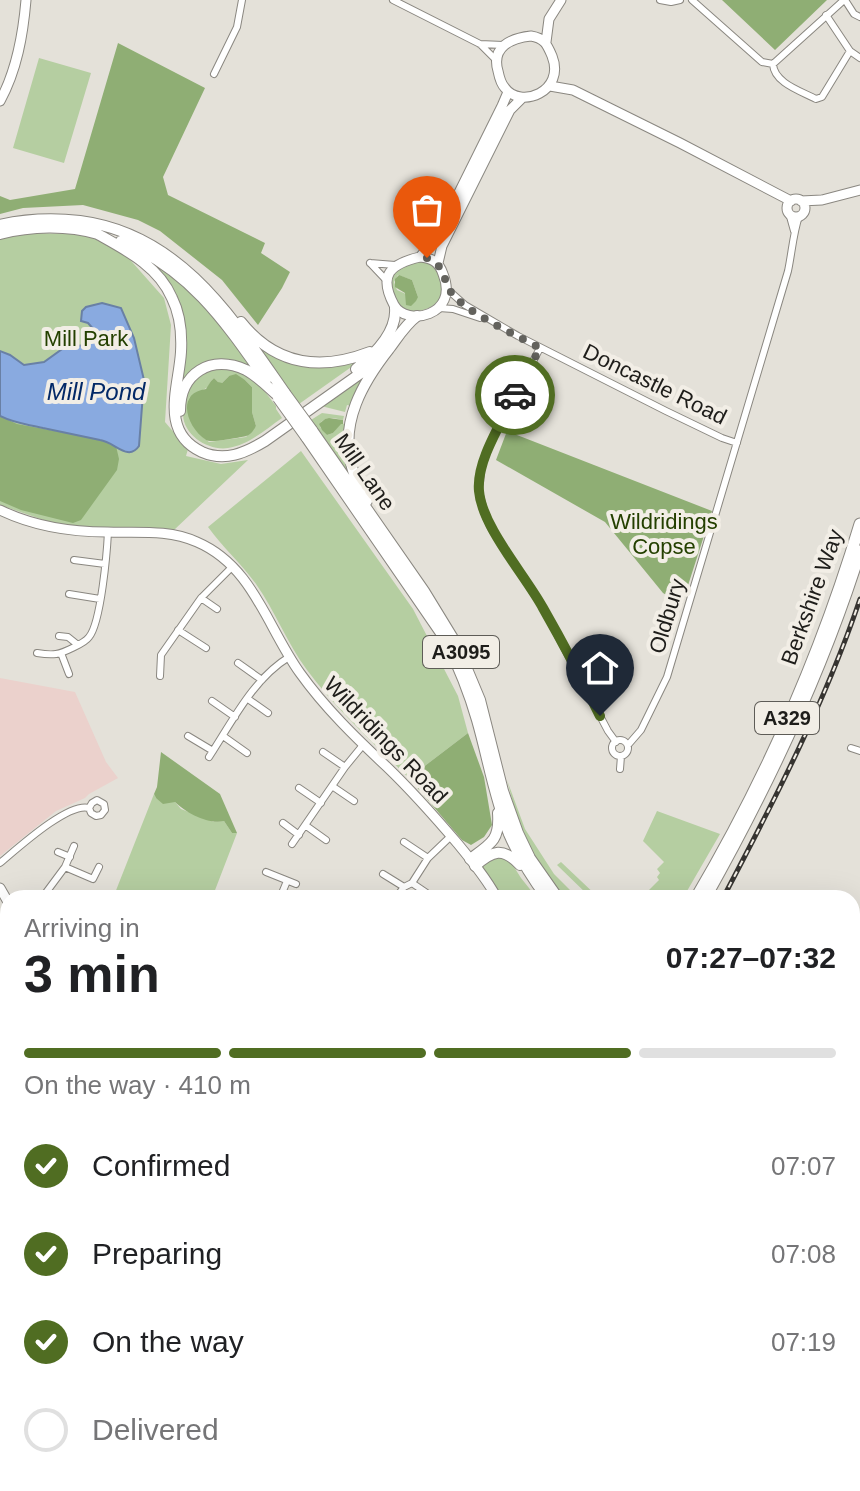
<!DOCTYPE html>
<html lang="en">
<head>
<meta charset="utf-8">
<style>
	body { margin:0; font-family:Arial,sans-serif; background:#f6f6f6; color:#202124; height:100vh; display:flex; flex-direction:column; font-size:30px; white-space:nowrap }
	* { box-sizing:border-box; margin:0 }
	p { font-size:26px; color:#757577 }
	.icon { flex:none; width:44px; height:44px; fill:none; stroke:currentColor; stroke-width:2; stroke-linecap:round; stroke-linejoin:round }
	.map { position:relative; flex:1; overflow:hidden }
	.sheet { position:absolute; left:0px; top:890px; width:860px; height:602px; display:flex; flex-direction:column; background:#fff; border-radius:24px 24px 0 0; box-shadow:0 8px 32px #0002 }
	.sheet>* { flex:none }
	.pin { position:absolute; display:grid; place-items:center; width:68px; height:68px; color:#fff; margin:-82px -34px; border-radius:50% 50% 50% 0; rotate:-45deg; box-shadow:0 0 8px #0007 }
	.pin .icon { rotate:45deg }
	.courier { position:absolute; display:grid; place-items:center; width:80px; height:80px; margin:-40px; border:6px solid #506d22; border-radius:50%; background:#fff; color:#222; box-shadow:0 2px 10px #0007 }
	.summary em { font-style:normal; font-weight:700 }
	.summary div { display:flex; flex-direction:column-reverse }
	.summary { display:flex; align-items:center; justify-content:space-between; height:136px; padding:0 24px }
	h1 { font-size:52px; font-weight:700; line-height:60px }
	.bar { display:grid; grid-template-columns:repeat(4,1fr); gap:12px 8px; align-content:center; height:96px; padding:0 24px }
	.bar i { height:10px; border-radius:6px; background:#e0e0e0 }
	.bar .on { background:#506d22 }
	.bar p { grid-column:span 4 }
	ol { padding:0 24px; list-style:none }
	li { display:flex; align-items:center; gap:24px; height:88px }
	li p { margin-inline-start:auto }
	li .icon { padding:8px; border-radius:50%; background:#506d22; color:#fff; stroke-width:4 }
	li:last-child { color:#757577 }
	li i { width:44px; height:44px; border:4px solid #e0e0e0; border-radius:50% }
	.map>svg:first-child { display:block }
	.education { fill:#ebd1cc }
	.green { fill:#b5cea1; fill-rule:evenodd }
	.forest { fill:#8fae74 }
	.water { fill:#89aae0; stroke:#6980a5; stroke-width:2 }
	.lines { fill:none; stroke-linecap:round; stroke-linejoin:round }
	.street-casing { stroke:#8a8780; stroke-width:8 }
	.secondary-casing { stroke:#8a8780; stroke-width:11 }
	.primary-casing { stroke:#8a8780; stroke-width:12 }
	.highway-casing { stroke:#8a8780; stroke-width:13 }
	.street { stroke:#fff; stroke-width:6 }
	.secondary { stroke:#fff; stroke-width:9 }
	.primary { stroke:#fff; stroke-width:10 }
	.highway { stroke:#fff; stroke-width:11 }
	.rail-casing { stroke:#363431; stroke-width:5 }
	.rail { stroke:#f2eee6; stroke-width:2; stroke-dasharray:6; stroke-linecap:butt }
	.primary-bridge-casing { stroke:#8a8780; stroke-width:12; stroke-linecap:butt }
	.primary-bridge { stroke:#fff; stroke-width:10 }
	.done { stroke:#63625d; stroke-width:8; stroke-dasharray:0 14.4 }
	.route { stroke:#506d22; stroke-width:10 }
	.labels { text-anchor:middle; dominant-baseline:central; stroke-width:8; stroke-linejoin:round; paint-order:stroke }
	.shield { fill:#f2eee6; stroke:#5e5c57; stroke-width:2 }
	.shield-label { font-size:20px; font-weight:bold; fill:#1e1d1a }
	.park-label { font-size:22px; fill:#244000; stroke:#f2eee6 }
	.street-label { font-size:22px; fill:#1e1d1a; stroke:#f2eee6 }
	.water-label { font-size:24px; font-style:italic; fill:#032967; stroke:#f2eee6 }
</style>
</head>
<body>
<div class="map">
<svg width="860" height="1491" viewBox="0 0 860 1491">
	<rect width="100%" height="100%" fill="#e4e1d9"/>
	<path class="education" d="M0 678 75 692 106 762 118 778 89 794 85 798 56 811 0 856Z"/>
	<path class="green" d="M39 58 91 73 64 163 13 148Z
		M25 233 80 234 117 245 164 298 171 325 165 422 188 449 186 456 221 464 248 460 174 530 106 529 58 525 0 505V239Z
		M147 257C192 285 220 319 248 364L247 366C231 360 214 359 199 369 149 399 190 485 261 439V441C253 446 243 452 233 454 209 459 182 444 177 418 172 396 181 373 184 351 188 317 174 278 146 258Z
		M417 261 433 263 437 269 444 295C432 309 422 313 404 311 396 301 384 279 398 268 402 265 412 263 417 261ZM398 275 412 280 418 297 406 294 397 290 394 282Z
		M248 333 292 361 364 358 299 404Z
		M215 368 243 371 259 384 276 406V409L282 418C266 429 249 445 228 448 209 451 184 436 183 415 183 409 185 402 187 396 188 388 191 381 198 376 203 372 210 370 215 368ZM229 376 245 380 252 387V412L256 426 246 437 209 442C194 431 185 417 189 398L208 387 211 381 214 378 219 383H222Z
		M365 374 351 406 347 405 345 412 321 406Z
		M322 413 344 416 343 420 333 418 325 419 321 422 320 427 327 435 333 433 341 423 347 425 362 494 311 420Z
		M301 451 413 609 458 696 468 733 409 778C374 744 336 709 307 670 287 643 275 611 256 584 241 563 223 548 208 527Z
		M507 780 525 829 554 874 578 898H561L521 834Z
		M154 794 156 798 175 802 181 809 214 822 224 821 232 833H237L212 898H113Z
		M657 811 720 834 683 898H641L659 880 657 877 660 873 657 869 664 862 643 841Z
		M495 855 509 859 521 878 537 898H499L481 865Z
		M561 862 599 898H591L557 865Z
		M860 1331V1387L852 1388V1333Z
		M8 1334V1378L0 1385V1336Z"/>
	<path class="forest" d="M722 0H827L775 50Z
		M118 43 205 88 163 177 168 195 265 243 261 253 290 272 282 288 258 325 222 280 160 231 138 220 83 205 23 208 0 214V196L10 200 75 189Z
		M399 275 412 280 418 297 416 301 411 306 406 305 405 293 395 287V279Z
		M236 374 245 380 252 387V412L256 426C250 437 247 436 236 438 230 439 210 443 206 440 187 428 175 393 206 389L211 381 214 378 218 382 222 383 229 376Z
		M0 416 17 424 109 441 116 446 119 459 117 470 81 520 73 523 21 510 0 501Z
		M329 418 343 420V424H341L333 433 327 435 322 430 319 424 325 419Z
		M507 431 712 511 682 604 663 593 605 522 496 460Z
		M468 733 484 777 492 825 484 837 471 845 462 840 409 778Z
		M161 752 220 794 237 833H232L224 821C209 825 186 813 175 802L163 804 156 798 154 794 157 787Z
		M0 1156 8 1157V1334L0 1336Z"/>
	<path class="water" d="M102 303 121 308 134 338 144 380 139 446C128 462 115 442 100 440 81 436 62 432 43 428 27 424 16 424 0 416V351L10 355 24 365 44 362 65 347 86 345 92 340 95 331 88 323 81 321 82 311 86 307Z"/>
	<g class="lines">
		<defs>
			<path id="street" d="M393 0 480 44 496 60
				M660 0 671 2 680 0
				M692 0 762 62 773 64 844 0
				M845 0 854 14 860 17
				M826 15 850 51 860 58
				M480 44 503 45
				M773 64C774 83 801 91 816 99L822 97 850 51
				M214 74 237 27 242 0
				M789 213 794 231
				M370 263 395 265
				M370 263 387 281
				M447 289 465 305 518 336 666 411 722 438 737 443
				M439 308 453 309 480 318
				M540 348 490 444 482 466 479 491 485 515 491 528 542 606 608 731 616 742
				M74 560 105 564
				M69 594 100 599
				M201 598 217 609
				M178 630 206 648
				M59 636 68 637 78 645
				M37 653C43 654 50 655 56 654 63 653 85 643 89 637 101 623 107 552 108 532
				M61 653 69 674
				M238 663 262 680
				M160 676 161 655 168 645 201 598 233 566
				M248 699 268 713
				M212 701 235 717
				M188 736 213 751
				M223 736 247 753
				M612 748a8 8 0 1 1 16 0a8 8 0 1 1-16 0Z
				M628 745 641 730 667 677 788 271C792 252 793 234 799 216
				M851 748 860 751
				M323 752 345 767
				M209 757C232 722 253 679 289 657
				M620 769 621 756
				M332 786 354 801
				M299 788 321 803
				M283 823 299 835
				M305 825 326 840
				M404 842 428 858
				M292 844 345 767 363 745
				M58 852 70 857
				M0 863C17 849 68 802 89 808L92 803 97 800 104 804 105 810 101 815 96 816 91 813 89 808
				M65 867 93 879 99 867
				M266 872 296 884
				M383 874 404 887
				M412 883 434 898
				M398 895 404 887 412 883 428 858 451 836
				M42 898 65 867 74 846
				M280 898 287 881
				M0 940 8 938
				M852 1013H860
				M0 1130 8 1136
				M241 1484 247 1491
				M346 1484 358 1491
				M310 1491 316 1484
				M574 1491 576 1484
				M659 1491 661 1484"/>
			<path id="secondary" d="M531 36C544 38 547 44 552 56 566 92 520 109 505 88 501 84 499 76 498 71 491 47 511 38 531 36Z
				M546 42 549 19 561 0
				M550 86 573 90 680 143 791 201
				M0 101C17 70 23 35 26 0
				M787 208a9 9 0 1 1 18 0a9 9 0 1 1-18 0Z
				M801 201 822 200 860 190
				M420 257C432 258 439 262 443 274 460 316 406 327 394 305 378 275 390 264 420 257Z
				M420 257 436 239 502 106 508 92
				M438 263 442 246 510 110 522 98
				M0 510C33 526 70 532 107 532 137 533 168 529 197 542 253 566 267 627 300 673 325 708 356 738 387 767 412 791 435 817 458 844 472 861 486 878 497 898
				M0 888 8 902
				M852 1181 860 1177
				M852 1207 860 1211
				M760 1484 762 1491"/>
			<path id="primary" d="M0 225C26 219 53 218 80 221 180 234 232 317 285 393
				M94 232C124 249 158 265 172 298 180 314 182 334 181 352 179 387 159 432 202 452 225 462 245 453 265 441L378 361
				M0 234C31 226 67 225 98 234
				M121 241C190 270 224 320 266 380
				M241 322C276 366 321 371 370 352
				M356 369C375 354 397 333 395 308
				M180 411C180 373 211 354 246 370 257 376 266 385 276 394
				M312 430 424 591 457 645 480 700 503 791 518 833 530 858 558 898
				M306 437 445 639C458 665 469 692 477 720 488 758 494 797 509 834 519 857 532 878 547 898
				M367 501C362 490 355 479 352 467 339 423 363 382 389 349 398 337 405 325 417 316
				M470 859C491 844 500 840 498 813
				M475 866C493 850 503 847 520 865
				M852 1475 860 1478
				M852 1484 860 1487
				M113 1491C141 1484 169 1483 196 1491"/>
			<path id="highway" d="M696 898C765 781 821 654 860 524
				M705 898C767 788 822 672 860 551
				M0 1400 8 1391"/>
		</defs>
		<use href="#street" class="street-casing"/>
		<use href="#secondary" class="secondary-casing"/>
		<use href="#primary" class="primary-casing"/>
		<use href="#highway" class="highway-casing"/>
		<use href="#street" class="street"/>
		<use href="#secondary" class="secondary"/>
		<use href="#primary" class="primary"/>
		<use href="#highway" class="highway"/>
		<defs>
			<path id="rail" d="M723 898C774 801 825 703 860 599
				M402 1491 406 1484"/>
		</defs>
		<use href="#rail" class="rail-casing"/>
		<use href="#rail" class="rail"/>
		<defs>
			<path id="primary-bridge" d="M285 393 312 430
				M278 398 306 437"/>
		</defs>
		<use href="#primary-bridge" class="primary-bridge-casing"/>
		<use href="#primary-bridge" class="primary-bridge"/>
	</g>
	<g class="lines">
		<path class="done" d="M427 258C450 268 440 283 456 298 474 316 516 335 540 348L515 395"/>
		<path class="route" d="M515 395C502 422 476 461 479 491 482 527 525 575 543 608 563 643 582 679 600 716"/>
	</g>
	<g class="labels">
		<g class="shield">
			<rect x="423" y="636" width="76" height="32" rx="6"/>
			<rect x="755" y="702" width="64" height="32" rx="6"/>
		</g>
		<g class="shield-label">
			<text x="461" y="652">A3095</text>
			<text x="787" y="718">A329</text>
		</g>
		<g class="park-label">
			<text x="86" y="338">Mill Park</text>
			<text x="664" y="521">Wildridings<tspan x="664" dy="25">Copse</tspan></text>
		</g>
		<g class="street-label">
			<text transform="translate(655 384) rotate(26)">Doncastle Road</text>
			<text transform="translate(365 472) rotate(55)">Mill Lane</text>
			<text transform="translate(812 597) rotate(-70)">Berkshire Way</text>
			<text transform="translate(667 616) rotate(-73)">Oldbury</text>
			<text transform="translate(386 740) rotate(46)">Wildridings Road</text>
		</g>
		<g class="water-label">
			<text x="96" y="391">Mill Pond</text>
		</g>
	</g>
</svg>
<div class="pin" style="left:427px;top:258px;background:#ea580c"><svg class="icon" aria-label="bag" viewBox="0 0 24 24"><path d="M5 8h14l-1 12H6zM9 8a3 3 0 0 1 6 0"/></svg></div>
<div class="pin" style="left:600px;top:716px;background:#1f2937"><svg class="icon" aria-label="home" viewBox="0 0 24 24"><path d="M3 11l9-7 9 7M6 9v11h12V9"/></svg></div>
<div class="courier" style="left:515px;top:395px"><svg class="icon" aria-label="car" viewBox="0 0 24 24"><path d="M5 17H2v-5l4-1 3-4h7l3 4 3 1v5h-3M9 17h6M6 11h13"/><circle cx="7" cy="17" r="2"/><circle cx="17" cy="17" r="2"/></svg></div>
<section class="sheet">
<div class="summary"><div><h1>3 min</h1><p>Arriving in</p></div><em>07:27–07:32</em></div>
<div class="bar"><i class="on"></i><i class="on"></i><i class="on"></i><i></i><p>On the way · 410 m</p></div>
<ol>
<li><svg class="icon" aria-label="check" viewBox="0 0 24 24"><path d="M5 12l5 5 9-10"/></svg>Confirmed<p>07:07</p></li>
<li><svg class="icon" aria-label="check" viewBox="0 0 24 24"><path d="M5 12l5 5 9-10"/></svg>Preparing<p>07:08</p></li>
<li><svg class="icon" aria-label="check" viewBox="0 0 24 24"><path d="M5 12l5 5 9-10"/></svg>On the way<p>07:19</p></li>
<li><i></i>Delivered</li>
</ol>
</section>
</div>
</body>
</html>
